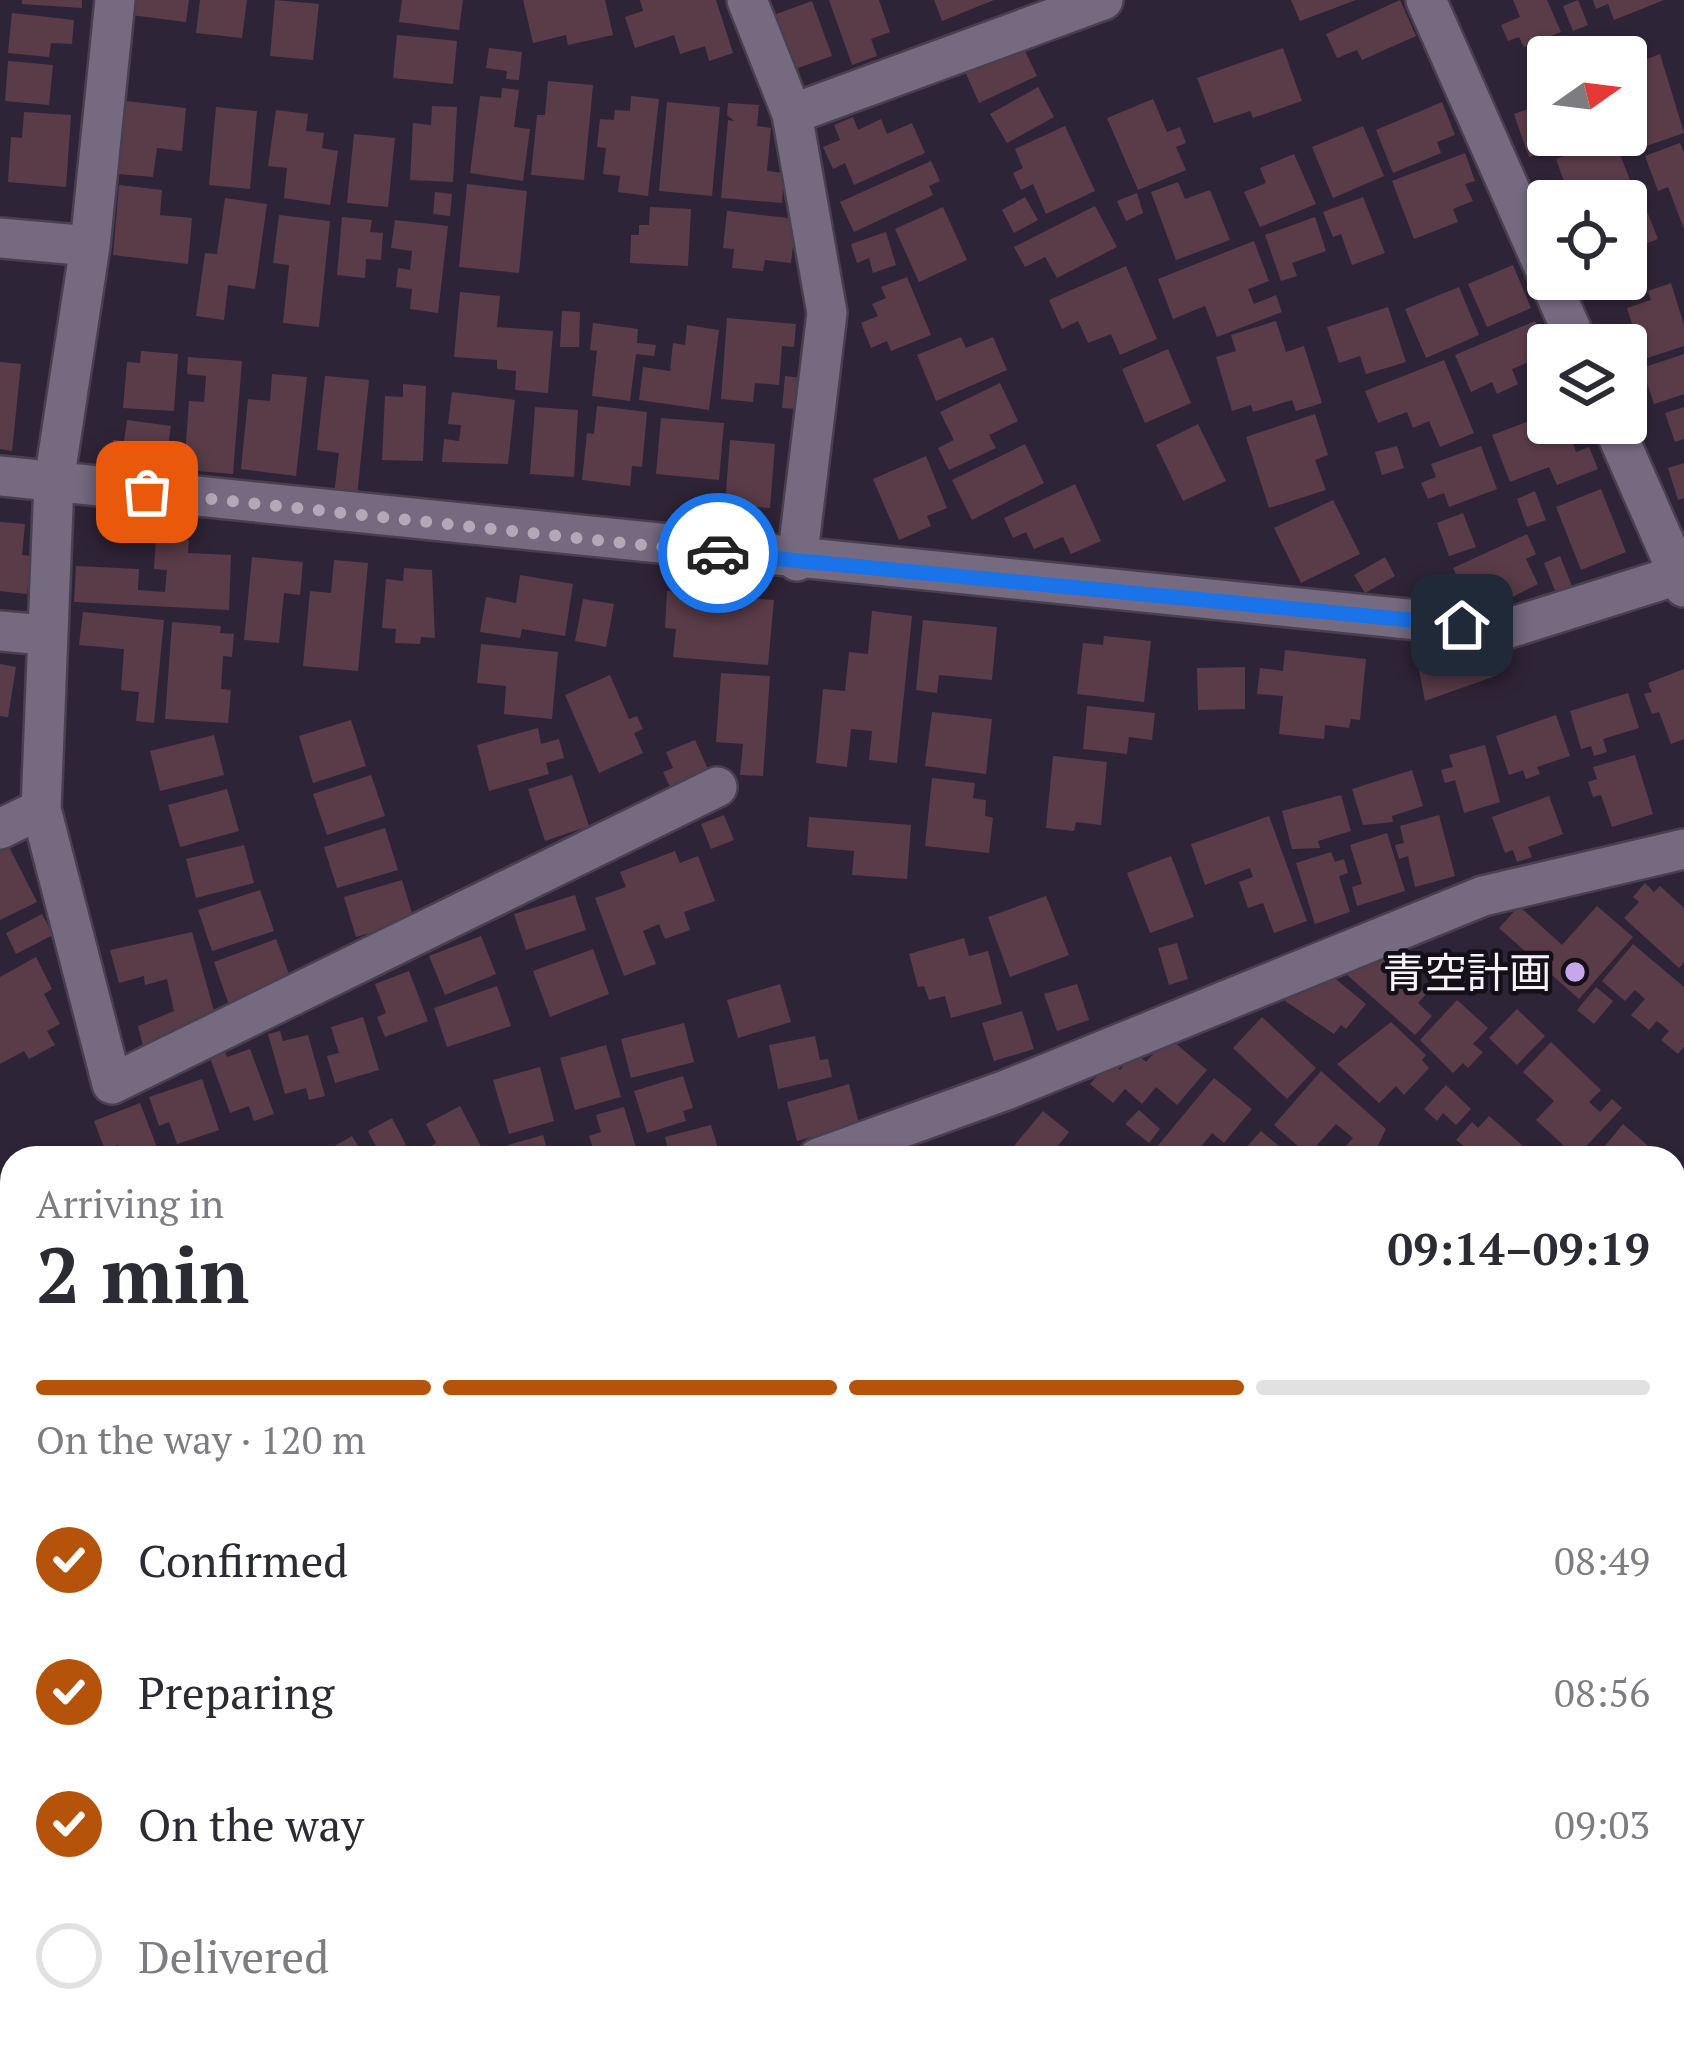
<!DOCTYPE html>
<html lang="en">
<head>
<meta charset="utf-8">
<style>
	body { margin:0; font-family:"PT Serif","Noto Sans JP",serif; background:#f2f2f3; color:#2b2b33; height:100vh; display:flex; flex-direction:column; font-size:45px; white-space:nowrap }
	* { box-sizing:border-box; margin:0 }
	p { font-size:39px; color:#7c7c81 }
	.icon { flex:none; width:66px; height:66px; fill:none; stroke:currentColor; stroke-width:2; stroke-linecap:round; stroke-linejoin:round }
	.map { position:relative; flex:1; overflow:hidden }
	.sheet { position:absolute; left:0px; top:1146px; width:1686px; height:903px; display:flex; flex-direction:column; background:#fff; border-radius:36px 36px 0 0; box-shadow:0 3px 9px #0004 }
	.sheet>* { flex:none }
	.needle { width:78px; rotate:76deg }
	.fabs { position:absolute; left:1527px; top:36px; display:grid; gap:24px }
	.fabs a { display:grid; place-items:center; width:120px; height:120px; border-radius:12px; background:#fff; box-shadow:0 3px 9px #0004; font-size:60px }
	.pin { position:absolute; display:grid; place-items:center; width:102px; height:102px; color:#fff; margin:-51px; border-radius:24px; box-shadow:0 6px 18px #0006 }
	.courier { position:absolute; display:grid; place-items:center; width:120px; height:120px; margin:-60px; border:9px solid #1a73e8; border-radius:50%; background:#fff; color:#222; box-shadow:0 3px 15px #0007 }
	.summary em { font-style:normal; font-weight:700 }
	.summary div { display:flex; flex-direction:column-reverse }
	.summary { display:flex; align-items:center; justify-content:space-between; height:204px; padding:0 36px }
	h1 { font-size:78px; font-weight:700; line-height:90px }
	.bar { display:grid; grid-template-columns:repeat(4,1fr); gap:18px 12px; align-content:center; height:144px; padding:0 36px }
	.bar i { height:15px; border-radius:9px; background:#e1e1e2 }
	.bar .current { background:#b45309 }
	.bar p { grid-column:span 4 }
	ol { padding:0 36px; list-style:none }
	li { display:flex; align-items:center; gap:36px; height:132px }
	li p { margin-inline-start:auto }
	li .icon { padding:12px; border-radius:50%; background:#b45309; color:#fff; stroke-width:4 }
	li:last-child { color:#7c7c81 }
	li i { width:66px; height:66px; border:6px solid #e1e1e2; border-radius:50% }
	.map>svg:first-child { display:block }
	.building { fill:#5a3c48 }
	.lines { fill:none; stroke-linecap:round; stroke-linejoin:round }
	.minor-casing { stroke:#483f4f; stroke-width:44 }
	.minor { stroke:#756a80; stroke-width:39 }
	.done { stroke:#b1a9b8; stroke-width:12; stroke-dasharray:0 21.6 }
	.route { stroke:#1a73e8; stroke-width:15 }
	.poi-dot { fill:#c9a5ee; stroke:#141018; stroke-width:4.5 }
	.labels { text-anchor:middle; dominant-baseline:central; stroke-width:9; stroke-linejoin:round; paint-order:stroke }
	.poi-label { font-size:42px; fill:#f7f0fd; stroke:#141018; text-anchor:end }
</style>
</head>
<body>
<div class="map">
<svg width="1684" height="2047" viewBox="0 0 1684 2047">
	<rect width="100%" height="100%" fill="#2e2437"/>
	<path class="building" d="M22 0H82V8L22 4Z
		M133 0H189L186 22 131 15Z
		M200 0H247L242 38 196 33Z
		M275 0 319 4 313 60 270 56Z
		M402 0H463L459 30 399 22Z
		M523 0H605L613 35 568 45 566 35 533 43Z
		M640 0H716L733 53 709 61 705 46 680 54 674 35 635 48 625 17 643 11Z
		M829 0H879L890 32 871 39 877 56 852 65Z
		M934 0H994L942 21Z
		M1291 0H1356L1300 21Z
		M1400 0 1416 36 1362 60 1357 50 1337 58 1326 34Z
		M1513 0H1547L1561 32 1524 47 1519 37 1508 41 1501 25 1520 17Z
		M1578 0 1588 25 1573 31 1563 6Z
		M1593 0H1664L1614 20 1608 4 1596 9Z
		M812 1 832 56 795 69 776 14Z
		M12 13 74 20 72 44 51 43 49 57 8 53Z
		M397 35 457 41 453 84 393 78Z
		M489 48 522 52 519 80 506 79 507 71 486 68Z
		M1283 48 1302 101 1253 118 1250 111 1214 123 1197 78Z
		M1001 49 1005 58 1024 49 1037 76 979 103 963 67Z
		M1660 54 1684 133 1629 152 1623 135 1632 127 1626 118 1628 81 1644 76 1639 62Z
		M8 61 53 65 49 105 5 101Z
		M548 81 593 85 584 180 531 175 537 115H545Z
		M1038 87 1054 117 1007 143 990 114Z
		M502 88 519 90 514 127 530 129 523 181 470 173 480 96 501 98Z
		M631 96 659 99 648 196 618 192 620 176 603 174 606 148 597 147 600 119 614 120 615 110 630 111Z
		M1153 99 1167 132 1180 127 1186 143 1176 147 1186 170 1138 190 1107 118Z
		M126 101 186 108 182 151 157 148 153 177 118 174Z
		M667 102 720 107 712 196 659 191Z
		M1442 102 1455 135 1437 142 1441 153 1393 173 1376 130Z
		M1548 102V135L1588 136 1529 157 1514 114Z
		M728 103 759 105 757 126 771 128 767 171 784 173 782 203 721 198 728 120 734 121 727 115Z
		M432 106 457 107 453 182 410 180 413 123 431 125Z
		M216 107 257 111 250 189 209 185Z
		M276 110 308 114 306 131 324 133 322 148 338 151 330 205 284 198 287 168 268 166Z
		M24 112 71 115 66 187 8 182 11 137 22 138Z
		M853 117 858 130 881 119 887 134 912 123 925 153 854 185 845 163 833 169 823 147 840 140 834 125Z
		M1065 126 1095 191 1046 214 1033 184 1021 190 1013 173 1023 168 1015 149Z
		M1363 126 1384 176 1333 198 1312 147Z
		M354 134 395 138 388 207 347 203Z
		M1613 137 1632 185 1600 198 1596 188 1570 198 1556 159Z
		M1680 143 1684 153V229L1668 187 1658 191 1645 156Z
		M1465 153 1475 181 1465 184 1473 201 1453 209 1458 222 1414 239 1392 181Z
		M1294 154 1316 204 1260 227 1244 192 1266 183 1260 168Z
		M931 161 940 181 929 186 933 195 854 232 840 202Z
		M1178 182 1185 199 1210 190 1230 240 1176 260 1151 192Z
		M467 184 527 191 519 273 459 267Z
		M119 185 162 190 160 215 192 218 188 264 113 255Z
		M435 192 452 194 450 216 433 214Z
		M1137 193 1143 213 1126 221 1117 201Z
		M1640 194 1658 239 1626 252V199Z
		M1025 197 1038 220 1014 233 1002 210Z
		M1363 197 1385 253 1352 265 1341 234 1333 237 1323 212Z
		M225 198 267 204 255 289 228 285 224 320 196 316 205 253 217 254Z
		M1095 206 1117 247 1057 278 1045 257 1025 267 1014 247Z
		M650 207 691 209 688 266 630 263 631 235H639V225H649Z
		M943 207 967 260 919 282 895 229Z
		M727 211 796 219 791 263 765 260 763 271 732 268 734 249 723 248Z
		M279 215 330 221 319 327 283 323 289 265 273 263Z
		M342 217 372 220 370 232 383 233 381 260 366 259 365 278 337 275Z
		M1315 217 1326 251 1292 263 1297 276 1281 281 1265 235Z
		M395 220 448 226 438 313 410 309 412 289 396 287 398 268 410 270 412 251 391 248Z
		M886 232 896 265 873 273 869 258 857 263 851 244Z
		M1254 241 1269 281 1248 289 1254 304 1276 295 1282 312 1217 337 1205 306 1173 319 1158 279Z
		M1513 265 1531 308 1487 327 1468 284Z
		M1126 266 1157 339 1120 355 1111 334 1088 343 1078 321 1062 329 1049 300Z
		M907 277 931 335 891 351 887 341 871 348 861 323 878 316 872 304 886 298 881 287Z
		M1671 283 1684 325V346L1626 365V345H1601L1598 336 1625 327 1628 336 1635 333 1627 308 1651 300 1648 291Z
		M1459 287 1479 335 1426 358 1405 309Z
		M460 292 500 296 497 327 553 331 548 393 515 390 516 371 497 369V360L454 357Z
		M1388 307 1406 362 1366 374 1360 356 1339 363 1327 327Z
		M562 311 580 312 579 347H560Z
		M727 318 796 324 794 347 782 346 779 385 755 383 753 402 721 399Z
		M1276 321 1286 352 1304 346 1322 403 1296 411 1292 400 1253 412 1251 405 1232 411 1216 357 1236 351 1231 335Z
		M1535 321 1548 354 1512 369 1518 384 1497 394 1492 382 1471 392 1455 355Z
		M593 323 638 329 637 343 656 345 654 356 636 354 630 401 592 396 597 351 590 350Z
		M687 325 719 330 709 410 639 400 643 367 670 371 673 343 685 345Z
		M961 337 966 348 993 337 1007 370 936 401 917 355Z
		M1168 349 1191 403 1145 423 1122 369Z
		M141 351 178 354 174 411 123 408 127 362 140 363Z
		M1684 354V394L1654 404 1642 368Z
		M188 357 242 361 233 474 184 470 189 401 204 402 206 376 187 374Z
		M1444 360 1474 433 1440 447 1429 421 1413 428 1407 412 1378 423 1365 391Z
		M0 362 21 364 12 451 0 449Z
		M272 374 307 377 296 476 241 469 248 399 270 401Z
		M325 376 369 380 357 496 334 495 339 453 317 450Z
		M785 376 802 378 799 409 782 408Z
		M1000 383 1018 421 989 435 996 448 949 470 938 448 954 440 940 412Z
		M403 384 426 386 423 461 382 460 385 396 403 397Z
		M452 392 515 400 508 464 442 462 444 439 459 441 461 425 448 424Z
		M597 406 647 412 642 467 632 466 630 486 582 480 587 433 594 434Z
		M535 407 578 410 574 477 530 474Z
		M1684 407V439L1675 442 1665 413Z
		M1315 414 1328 455 1315 460 1326 490 1269 508 1246 437Z
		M661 418 724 423 719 480 656 474Z
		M1537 418 1540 429 1565 423 1576 452 1589 447 1598 469 1557 485 1549 467 1510 482 1492 435Z
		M127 420 171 426 164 474 109 467 113 440 124 441Z
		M1198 424 1226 481 1183 501 1156 445Z
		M730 440 775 444 770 508 725 505Z
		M1025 444 1044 483 972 520 952 480Z
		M1397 446 1404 468 1382 475 1375 452Z
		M1481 446 1497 489 1449 507 1444 493 1428 499 1421 483 1436 477 1431 464Z
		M926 456 947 508 927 516 931 526 899 540 873 479Z
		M1684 463V498L1678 500 1668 468Z
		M1075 484 1101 541 1071 554 1063 537 1034 549 1026 532 1013 538 1004 518Z
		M1601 489 1626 552 1581 570 1556 507Z
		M1535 491 1546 520 1527 527 1517 499Z
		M698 496 720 497 717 528 696 526Z
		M1333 500 1360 554 1301 583 1274 528Z
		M1463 513 1476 547 1449 556 1437 523Z
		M0 522 25 524 22 555 31 556 27 594 0 591Z
		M1527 534 1536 554 1526 559 1538 584 1508 599 1502 586 1469 602 1453 568Z
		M156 537 189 540 188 553 231 555 229 610 74 602 76 566 139 569 138 590 165 592 167 570 154 569Z
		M1560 556 1574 591 1558 598 1544 563Z
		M252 557 303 562 300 595 284 593 279 643 244 640Z
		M1385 557 1395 576 1365 593 1354 575Z
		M334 560 368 563 358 671 303 666 310 591 331 593Z
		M404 568 432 570 435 638 421 637 420 644 395 643 396 629 382 628 386 579 403 581Z
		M520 575 573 584 565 636 522 629 520 638 480 632 486 597 516 603Z
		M667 591 710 594 709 607 741 610 743 598 774 600 768 665 673 657 676 629 665 628Z
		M583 599 614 604 606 647 575 641Z
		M872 611 912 616 897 763 869 760 872 731 851 729 847 767 816 763 823 689 845 691 849 652 868 654Z
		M83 612 164 620 154 723 136 721 139 692 121 690 124 649 79 645Z
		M923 620 997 627 992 680 939 675 937 693 916 690Z
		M172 622 221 626 220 633 234 634 232 657 223 656 221 689 231 690 228 723 165 719Z
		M1104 636 1151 641 1144 702 1077 694 1083 643 1103 645Z
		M481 644 558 652 552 719 504 714 506 686 477 683Z
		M1285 650 1366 659 1360 720 1351 719 1349 728 1325 725 1324 739 1279 734 1283 696 1257 694 1260 668 1283 671Z
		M0 664 16 667 8 717 0 716Z
		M1418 665 1498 675 1425 701Z
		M1245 667V709L1198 710 1197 668Z
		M1684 669V739L1671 744 1659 712 1652 714 1644 694 1652 692 1648 683Z
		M721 673 770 676 763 776 740 775 743 744 716 742Z
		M610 675 629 719 637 716 643 729 634 733 643 753 599 773 565 695Z
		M1628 693 1639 728 1603 739 1607 752 1594 756 1591 746 1581 749 1570 711Z
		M1087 706 1155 713 1152 740 1129 737 1127 754 1083 749Z
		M932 712 992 719 986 774 925 766Z
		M1556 715 1570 756 1537 767 1540 774 1526 779 1523 770 1509 775 1496 736Z
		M351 720 366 766 313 783 299 736Z
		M538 728 541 744 559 739 564 758 546 763 549 774 489 791 477 745Z
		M214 735 224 775 160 791 150 751Z
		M695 740 711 776 673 793 663 772 673 768 666 752Z
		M1485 745 1500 802 1464 813 1455 780 1445 783 1441 770 1453 767 1449 755Z
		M1635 755 1653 814 1612 827 1601 795 1593 797 1588 782 1597 779 1593 767Z
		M1053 756 1107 762 1101 825 1076 822 1074 831 1046 828Z
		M1412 770 1423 806 1392 816 1393 822 1363 825 1352 789Z
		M371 775 385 816 327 835 313 794Z
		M572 775 589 826 545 841 528 789Z
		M932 778 975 783 973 798 986 800 985 816 993 818 989 853 925 846Z
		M227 789 239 831 180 847 168 805Z
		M1341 795 1351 831 1318 841 1320 848 1292 849 1282 811Z
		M1549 796 1563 834 1528 847 1532 857 1517 862 1513 850 1505 853 1492 817Z
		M724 815 734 840 711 849 701 824Z
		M1439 815 1455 876 1415 887 1408 856 1399 859 1395 845 1404 843 1400 826Z
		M1269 816 1307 921 1274 933 1263 903 1248 908 1239 882 1253 877 1250 868 1205 885 1191 844Z
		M809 817 911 825 907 879 852 875 854 851 807 847Z
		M385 828 398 870 337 888 324 847Z
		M1387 833 1405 891 1357 906 1352 887 1362 884 1350 845Z
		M244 845 254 883 196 898 186 859Z
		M9 847 37 902 0 920V851Z
		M675 851 680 863 698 856 715 901 684 912 690 930 665 939 659 924 643 931 656 964 624 976 595 898 626 887 620 872Z
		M1331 852 1335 862 1344 859 1348 873 1339 876 1350 912 1315 924 1296 863Z
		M1171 856 1194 917 1150 933 1127 873Z
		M402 880 414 920 356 937 344 897Z
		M1645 883 1654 892 1660 886 1684 908V962L1679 968 1624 918 1639 902 1633 897Z
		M260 890 274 931 212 951 198 910Z
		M575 895 586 930 526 950 514 914Z
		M1046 896 1069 955 1010 977 988 917Z
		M1519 906 1562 945 1597 906 1633 937 1579 999 1499 928Z
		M42 914 53 935 16 954 6 933Z
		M192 932 214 1011 144 1050 138 1026 174 1011 167 979 145 985 144 976 119 983 110 950Z
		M481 936 496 974 445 995 429 956Z
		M964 938 969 956 988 951 1002 1004 951 1018 945 996 929 1000 924 986 918 987 909 954Z
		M276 939 292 982 229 1005 214 962Z
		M1177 943 1188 979 1169 985 1158 948Z
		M1633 944 1684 987V1047L1678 1054 1661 1040 1669 1031 1657 1021 1649 1030 1631 1015 1645 999 1635 990 1625 1001 1602 981Z
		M1384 947 1420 979 1415 984 1426 994 1418 1003 1432 1016 1415 1035 1345 973Z
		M593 949 609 994 550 1017 533 971Z
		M36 957 52 989 44 994 60 1024 47 1031 55 1045 29 1059 24 1051 0 1064V977Z
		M409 971 428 1021 385 1037 377 1017 386 1013 375 984Z
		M1327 972 1366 1004 1346 1029 1341 1025 1334 1034 1285 1001 1302 980Z
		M780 984 791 1022 738 1038 727 1000Z
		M1077 984 1089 1020 1057 1031 1044 994Z
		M497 986 511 1026 447 1047 434 1008Z
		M1596 987 1613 1001 1594 1024 1577 1010Z
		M1457 1000 1488 1028 1473 1044 1483 1052 1468 1068 1463 1063 1453 1073 1420 1040Z
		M1517 1009 1545 1036 1517 1065 1489 1038Z
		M1022 1011 1034 1049 994 1061 982 1023Z
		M363 1017 379 1070 335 1083 327 1056 339 1053 331 1027Z
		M1262 1017 1316 1068 1287 1099 1233 1048Z
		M1391 1022 1426 1055 1422 1060 1429 1068 1404 1095 1396 1086 1379 1103 1337 1064Z
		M684 1023 694 1062 631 1078 621 1039Z
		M280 1031 283 1041 308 1035 325 1096 309 1100 306 1088 285 1094 268 1034Z
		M815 1036 820 1060 828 1059 832 1077 778 1089 769 1045Z
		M1168 1037 1207 1070 1177 1105 1156 1087 1142 1104 1125 1089 1113 1103 1090 1084 1110 1062 1120 1070 1135 1052 1146 1062Z
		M1551 1042 1601 1090 1589 1102 1600 1112 1612 1099 1622 1108 1576 1157 1536 1120 1554 1101 1523 1072Z
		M606 1045 621 1097 575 1110 560 1058Z
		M224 1049 227 1057 250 1049 274 1114 254 1121 249 1106 230 1113 209 1055Z
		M540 1067 554 1121 509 1134 493 1080Z
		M1321 1071 1386 1129 1372 1158 1339 1154 1353 1138 1336 1124 1308 1155 1274 1125Z
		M683 1076 693 1108 683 1111 686 1121 647 1133 634 1091Z
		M1214 1078 1252 1109 1224 1143 1212 1133 1192 1158H1168L1156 1148Z
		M202 1079 219 1130 177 1144 169 1122 159 1126 149 1097Z
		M849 1084 859 1124 797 1141 787 1102Z
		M1446 1085 1471 1109 1456 1125 1443 1113 1437 1121 1424 1109Z
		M140 1103 158 1150 123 1158 118 1145 105 1150 94 1121Z
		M460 1106 487 1158H427L423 1151 436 1143 426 1124Z
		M624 1107 639 1158H596L589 1136 601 1132 596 1115Z
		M1139 1110 1160 1129 1149 1143 1125 1124Z
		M1043 1111 1069 1132 1062 1141 1047 1158H1004Z
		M1489 1116 1537 1158H1457L1466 1148 1456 1140 1472 1122 1478 1128Z
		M392 1118 406 1145 397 1150 401 1158H382L368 1131Z
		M1623 1124 1662 1158H1595Z
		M711 1125 720 1155 670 1158 665 1137Z
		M1261 1131 1293 1158H1226L1234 1149 1240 1154Z
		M543 1135 550 1158H512L508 1145Z
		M352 1136 365 1158H337L331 1148Z
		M1684 1238V1654L1674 1665V1249Z
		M12 1250V1314L0 1318V1254Z
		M3 1574 12 1587V1664L0 1647Z
		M12 1780V1832L0 1839V1787Z
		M642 2037H743L744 2047H643Z"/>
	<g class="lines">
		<defs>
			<path id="minor" d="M747 0 792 114 827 313 797 561
				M1426 0 1548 276
				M792 114 1103 0
				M0 238 90 246
				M1549 279 1578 345
				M1612 423 1684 587
				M0 476 1506 629 1684 573
				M0 631 44 635
				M41 809 54 482 90 246 115 0
				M0 829 41 809 112 1084 717 787
				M818 1158 1006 1090 1483 896 1684 849
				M1674 1223 1684 1212
				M0 1465 12 1485
				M0 1553 12 1545
				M1289 2037 1290 2047"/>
		</defs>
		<use href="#minor" class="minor-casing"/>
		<use href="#minor" class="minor"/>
	</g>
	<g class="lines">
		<path class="done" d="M147 492 718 553"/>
		<path class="route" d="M718 553 1462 625"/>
	</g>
	<circle class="poi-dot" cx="1575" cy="972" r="12"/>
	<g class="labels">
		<g class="poi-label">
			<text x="1551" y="972">青空計画</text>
		</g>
	</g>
</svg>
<div class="fabs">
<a><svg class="needle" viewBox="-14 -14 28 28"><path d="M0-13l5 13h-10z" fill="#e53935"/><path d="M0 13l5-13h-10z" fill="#7c7c81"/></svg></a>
<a><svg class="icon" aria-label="locate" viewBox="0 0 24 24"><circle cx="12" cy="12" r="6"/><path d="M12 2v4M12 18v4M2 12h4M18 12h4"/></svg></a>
<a><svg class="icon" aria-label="layers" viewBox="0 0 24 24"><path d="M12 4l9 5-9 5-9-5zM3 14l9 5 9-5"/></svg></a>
</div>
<div class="pin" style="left:147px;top:492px;background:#ea580c"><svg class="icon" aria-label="bag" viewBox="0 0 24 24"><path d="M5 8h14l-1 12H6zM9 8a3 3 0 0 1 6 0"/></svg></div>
<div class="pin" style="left:1462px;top:625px;background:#1f2937"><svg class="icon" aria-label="home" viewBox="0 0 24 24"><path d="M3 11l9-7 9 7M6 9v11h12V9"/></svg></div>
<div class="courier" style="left:718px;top:553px"><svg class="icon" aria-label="car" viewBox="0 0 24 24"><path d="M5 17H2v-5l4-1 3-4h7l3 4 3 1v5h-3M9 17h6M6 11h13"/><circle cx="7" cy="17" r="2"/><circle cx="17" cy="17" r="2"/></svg></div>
<section class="sheet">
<div class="summary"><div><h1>2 min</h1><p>Arriving in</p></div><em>09:14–09:19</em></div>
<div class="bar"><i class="current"></i><i class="current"></i><i class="current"></i><i></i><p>On the way · 120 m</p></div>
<ol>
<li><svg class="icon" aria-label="check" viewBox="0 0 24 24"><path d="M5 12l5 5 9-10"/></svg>Confirmed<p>08:49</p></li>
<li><svg class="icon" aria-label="check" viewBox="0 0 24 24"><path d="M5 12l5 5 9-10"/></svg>Preparing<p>08:56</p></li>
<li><svg class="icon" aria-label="check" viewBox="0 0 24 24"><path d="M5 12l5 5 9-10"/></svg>On the way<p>09:03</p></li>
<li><i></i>Delivered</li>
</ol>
</section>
</div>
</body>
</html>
